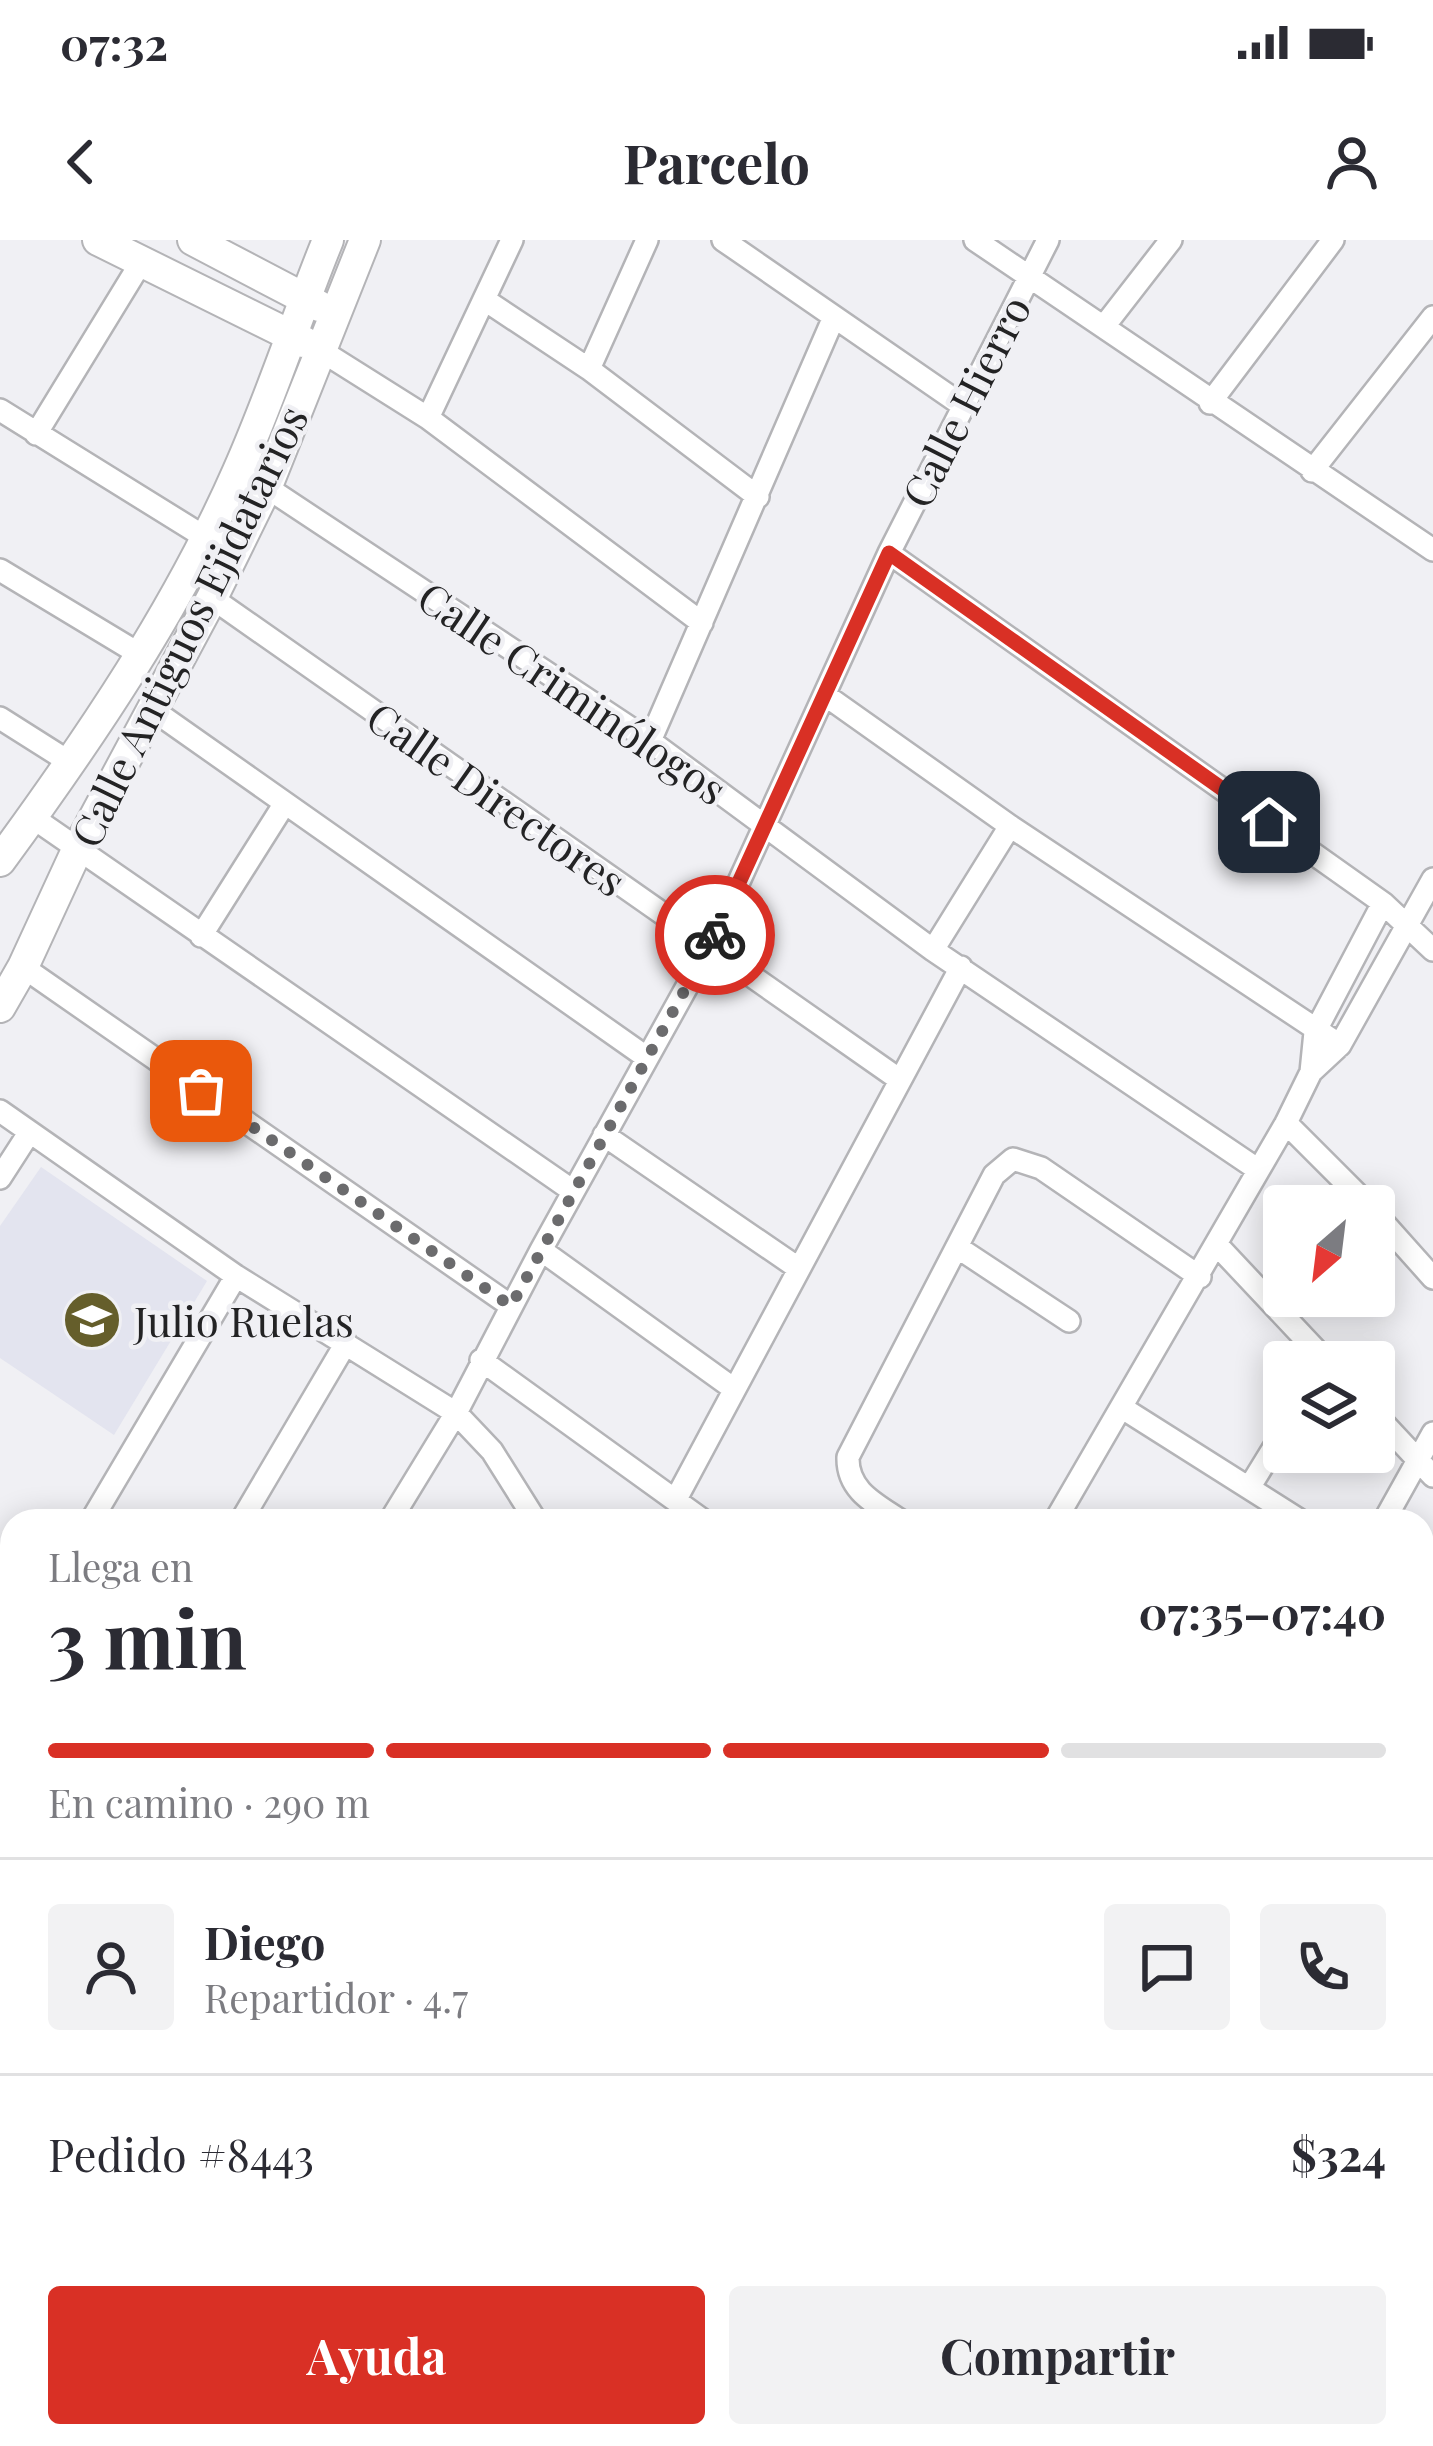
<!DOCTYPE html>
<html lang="es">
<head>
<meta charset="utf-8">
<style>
	body { margin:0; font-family:"Playfair Display",serif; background:#f2f2f3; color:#2b2b33; height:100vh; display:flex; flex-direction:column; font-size:45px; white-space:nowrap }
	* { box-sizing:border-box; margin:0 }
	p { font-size:39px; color:#7c7c81 }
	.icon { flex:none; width:66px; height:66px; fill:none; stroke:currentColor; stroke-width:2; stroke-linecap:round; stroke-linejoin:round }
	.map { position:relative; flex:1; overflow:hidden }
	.sheet { position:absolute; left:0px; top:1269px; width:1434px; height:939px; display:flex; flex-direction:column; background:#fff; border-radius:36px 36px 0 0; box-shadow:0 6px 30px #0003 }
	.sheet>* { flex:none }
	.needle { width:78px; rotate:208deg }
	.fabs { position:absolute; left:1263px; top:945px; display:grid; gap:24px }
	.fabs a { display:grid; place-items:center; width:132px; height:132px; border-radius:12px; background:#fff; box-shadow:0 6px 30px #0003; font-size:60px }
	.pin { position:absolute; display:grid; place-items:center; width:102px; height:102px; color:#fff; margin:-51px; border-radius:24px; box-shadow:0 6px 18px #0006 }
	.courier { position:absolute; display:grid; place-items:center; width:120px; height:120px; margin:-60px; border:9px solid #d93025; border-radius:50%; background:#fff; color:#222; box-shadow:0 3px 15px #0007 }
	.headline em { font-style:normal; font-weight:700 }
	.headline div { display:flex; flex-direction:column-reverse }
	.headline { display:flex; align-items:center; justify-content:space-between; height:204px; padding:0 48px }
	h1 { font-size:78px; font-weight:700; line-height:90px }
	.bar { display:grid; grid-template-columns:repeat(4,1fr); gap:18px 12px; align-content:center; height:144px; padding:0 48px }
	.bar i { height:15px; border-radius:9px; background:#e1e1e2 }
	.bar .on { background:#d93025 }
	.bar p { grid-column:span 4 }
	.line { display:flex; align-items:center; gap:30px; padding:0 48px; border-top:3px solid #e1e1e2 }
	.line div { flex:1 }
	.round { display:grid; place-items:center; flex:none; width:126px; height:126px; border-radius:12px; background:#f2f2f3 }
	.button { display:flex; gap:24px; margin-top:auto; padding:24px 48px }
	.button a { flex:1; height:138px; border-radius:12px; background:#d93025; color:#fff; font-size:48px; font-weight:700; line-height:138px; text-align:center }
	.button a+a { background:#f2f2f3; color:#2b2b33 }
	.status { display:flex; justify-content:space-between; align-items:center; height:84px; padding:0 60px; background:#fff; direction:ltr }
	.status svg { height:33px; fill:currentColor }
	header { display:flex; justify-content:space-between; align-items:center; height:156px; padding:0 48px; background:#fff; font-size:54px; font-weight:700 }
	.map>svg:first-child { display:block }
	.built { fill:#e3e4ef }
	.green { fill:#d1d4f6 }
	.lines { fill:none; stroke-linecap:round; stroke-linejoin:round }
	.street-casing { stroke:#b4b4b7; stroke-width:26 }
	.secondary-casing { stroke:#b4b4b7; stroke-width:34 }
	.street { stroke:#fff; stroke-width:21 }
	.secondary { stroke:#fff; stroke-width:30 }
	.done { stroke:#6b6b6d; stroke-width:12; stroke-dasharray:0 21.6 }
	.route { stroke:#d93025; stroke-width:15 }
	.labels { text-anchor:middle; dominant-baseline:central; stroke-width:9; stroke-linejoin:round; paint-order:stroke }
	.street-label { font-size:42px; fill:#232324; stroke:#f0f0f4 }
	.poi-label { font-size:42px; fill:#232324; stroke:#f0f0f4; text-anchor:start }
</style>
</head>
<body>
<div class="status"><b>07:32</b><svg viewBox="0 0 49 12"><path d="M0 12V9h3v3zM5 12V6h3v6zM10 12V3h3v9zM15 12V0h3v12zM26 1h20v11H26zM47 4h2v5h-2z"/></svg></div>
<header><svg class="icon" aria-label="back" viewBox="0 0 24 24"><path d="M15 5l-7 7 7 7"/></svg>Parcelo<svg class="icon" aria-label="person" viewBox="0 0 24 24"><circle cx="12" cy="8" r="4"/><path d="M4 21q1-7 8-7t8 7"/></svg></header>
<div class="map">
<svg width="1433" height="2206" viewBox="0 0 1433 2206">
	<rect width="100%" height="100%" fill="#f0f0f4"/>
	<path class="built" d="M41 927 207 1041 114 1195 0 1118V986Z"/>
	<path class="green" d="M12 1913V2196H1288L1283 2206H0V1933Z"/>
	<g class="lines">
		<defs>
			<path id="street" d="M723 0 962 165
				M975 0 1433 310
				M485 60 589 129 758 257
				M1105 85 1171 0
				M320 110 428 178 702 383
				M589 129 647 0
				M1210 163 1333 0
				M0 170 232 314
				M428 178 512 0
				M36 194 140 24
				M239 229 650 501 933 710 1257 929
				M1312 231 1433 77
				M889 313 1383 663 1433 710
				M0 330 141 415
				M212 358 900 840
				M825 455 1010 586 1340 805
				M153 470 646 817
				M0 478 71 523
				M650 501 834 77
				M32 577 573 951
				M201 696 285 563
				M933 710 1010 586
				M23 727 511 1066
				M1311 832 1340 805 1433 639
				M0 871 236 1036 456 1173 492 1211 536 1281
				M1286 883 1369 966
				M604 895 798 1028
				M0 938 29 893
				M1374 972 1433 1038
				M1217 1005 1327 1122
				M957 1007 1069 1081
				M541 1010 734 1149
				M481 1120 704 1281
				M1124 1169 1301 1281
				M1374 1173 1433 1236
				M1249 1248 1284 1191
				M676 1259 961 727
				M91 1281 236 1036
				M241 1281 346 1103
				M390 1281 456 1173 541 1010 710 705 889 313 1048 0
				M901 1281C876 1264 847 1251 848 1217L994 935 1013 919 1041 928 1200 1037
				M1055 1281 1286 883 1311 832 1315 792 1383 663
				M1384 1281 1433 1193
				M0 1336 12 1344
				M1422 1361 1433 1369
				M0 1504 12 1511
				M1422 1559 1433 1542
				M0 1737 12 1745
				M1422 1789 1433 1774
				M1422 1882 1433 1891
				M0 1916 12 1895
				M1422 2037 1433 2047
				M1422 2093 1433 2071
				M1365 2206 1370 2196"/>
			<path id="secondary" d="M98 0 304 102
				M193 0 319 66
				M0 621C90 498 177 370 238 231 272 155 297 76 328 0
				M0 767 23 727 77 610 212 358 267 246 365 0"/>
		</defs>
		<use href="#street" class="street-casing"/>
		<use href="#secondary" class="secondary-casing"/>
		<use href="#street" class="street"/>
		<use href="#secondary" class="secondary"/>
	</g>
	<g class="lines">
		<path class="done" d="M201 851 511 1066 715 695"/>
		<path class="route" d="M715 695 889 313 1269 582"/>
	</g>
	<defs>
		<symbol id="school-disc" viewBox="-11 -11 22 22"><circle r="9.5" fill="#655e2b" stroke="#f0f0f4"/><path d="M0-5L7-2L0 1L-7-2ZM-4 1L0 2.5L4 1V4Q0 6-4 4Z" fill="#fff"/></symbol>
	</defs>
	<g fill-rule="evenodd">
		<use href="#school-disc" x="59" y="1047" width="66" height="66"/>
	</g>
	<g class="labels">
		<g class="street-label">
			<text transform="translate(965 161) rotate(-63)">Calle Hierro</text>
			<text transform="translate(188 386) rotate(-64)">Calle Antiguos Ejidatarios</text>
			<text transform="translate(573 452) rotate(34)">Calle Criminólogos</text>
			<text transform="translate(497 558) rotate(35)">Calle Directores</text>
		</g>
		<g class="poi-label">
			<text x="134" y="1080">Julio Ruelas</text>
		</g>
	</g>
</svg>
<div class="fabs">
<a><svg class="needle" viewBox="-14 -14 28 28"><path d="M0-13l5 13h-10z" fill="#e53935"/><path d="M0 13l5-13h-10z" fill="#7c7c81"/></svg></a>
<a><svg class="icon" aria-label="layers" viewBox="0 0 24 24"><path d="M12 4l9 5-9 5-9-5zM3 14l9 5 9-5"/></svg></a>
</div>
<div class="pin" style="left:201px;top:851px;background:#ea580c"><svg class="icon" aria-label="bag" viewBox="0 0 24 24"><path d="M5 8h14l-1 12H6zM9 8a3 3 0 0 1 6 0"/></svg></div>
<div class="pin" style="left:1269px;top:582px;background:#1f2937"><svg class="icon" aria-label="home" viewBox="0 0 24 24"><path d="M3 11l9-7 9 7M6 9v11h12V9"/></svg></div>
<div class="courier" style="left:715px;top:695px"><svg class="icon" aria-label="bike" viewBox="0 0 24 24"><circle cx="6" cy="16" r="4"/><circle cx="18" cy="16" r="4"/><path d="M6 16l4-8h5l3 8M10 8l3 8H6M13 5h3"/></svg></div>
<section class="sheet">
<div class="headline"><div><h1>3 min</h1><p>Llega en</p></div><em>07:35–07:40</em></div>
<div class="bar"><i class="on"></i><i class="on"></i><i class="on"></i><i></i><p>En camino · 290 m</p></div>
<div class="line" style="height:216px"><a class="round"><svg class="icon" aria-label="person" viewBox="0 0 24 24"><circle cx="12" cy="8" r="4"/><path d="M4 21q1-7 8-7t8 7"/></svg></a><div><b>Diego</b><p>Repartidor · 4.7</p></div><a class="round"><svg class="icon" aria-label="chat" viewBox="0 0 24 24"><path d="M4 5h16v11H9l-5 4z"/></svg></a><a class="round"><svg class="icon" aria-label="phone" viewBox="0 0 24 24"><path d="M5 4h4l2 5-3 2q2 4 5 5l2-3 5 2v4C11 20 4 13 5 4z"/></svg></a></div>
<div class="line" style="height:156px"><div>Pedido #8443</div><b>$324</b></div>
<div class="button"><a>Ayuda</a><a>Compartir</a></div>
</section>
</div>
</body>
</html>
